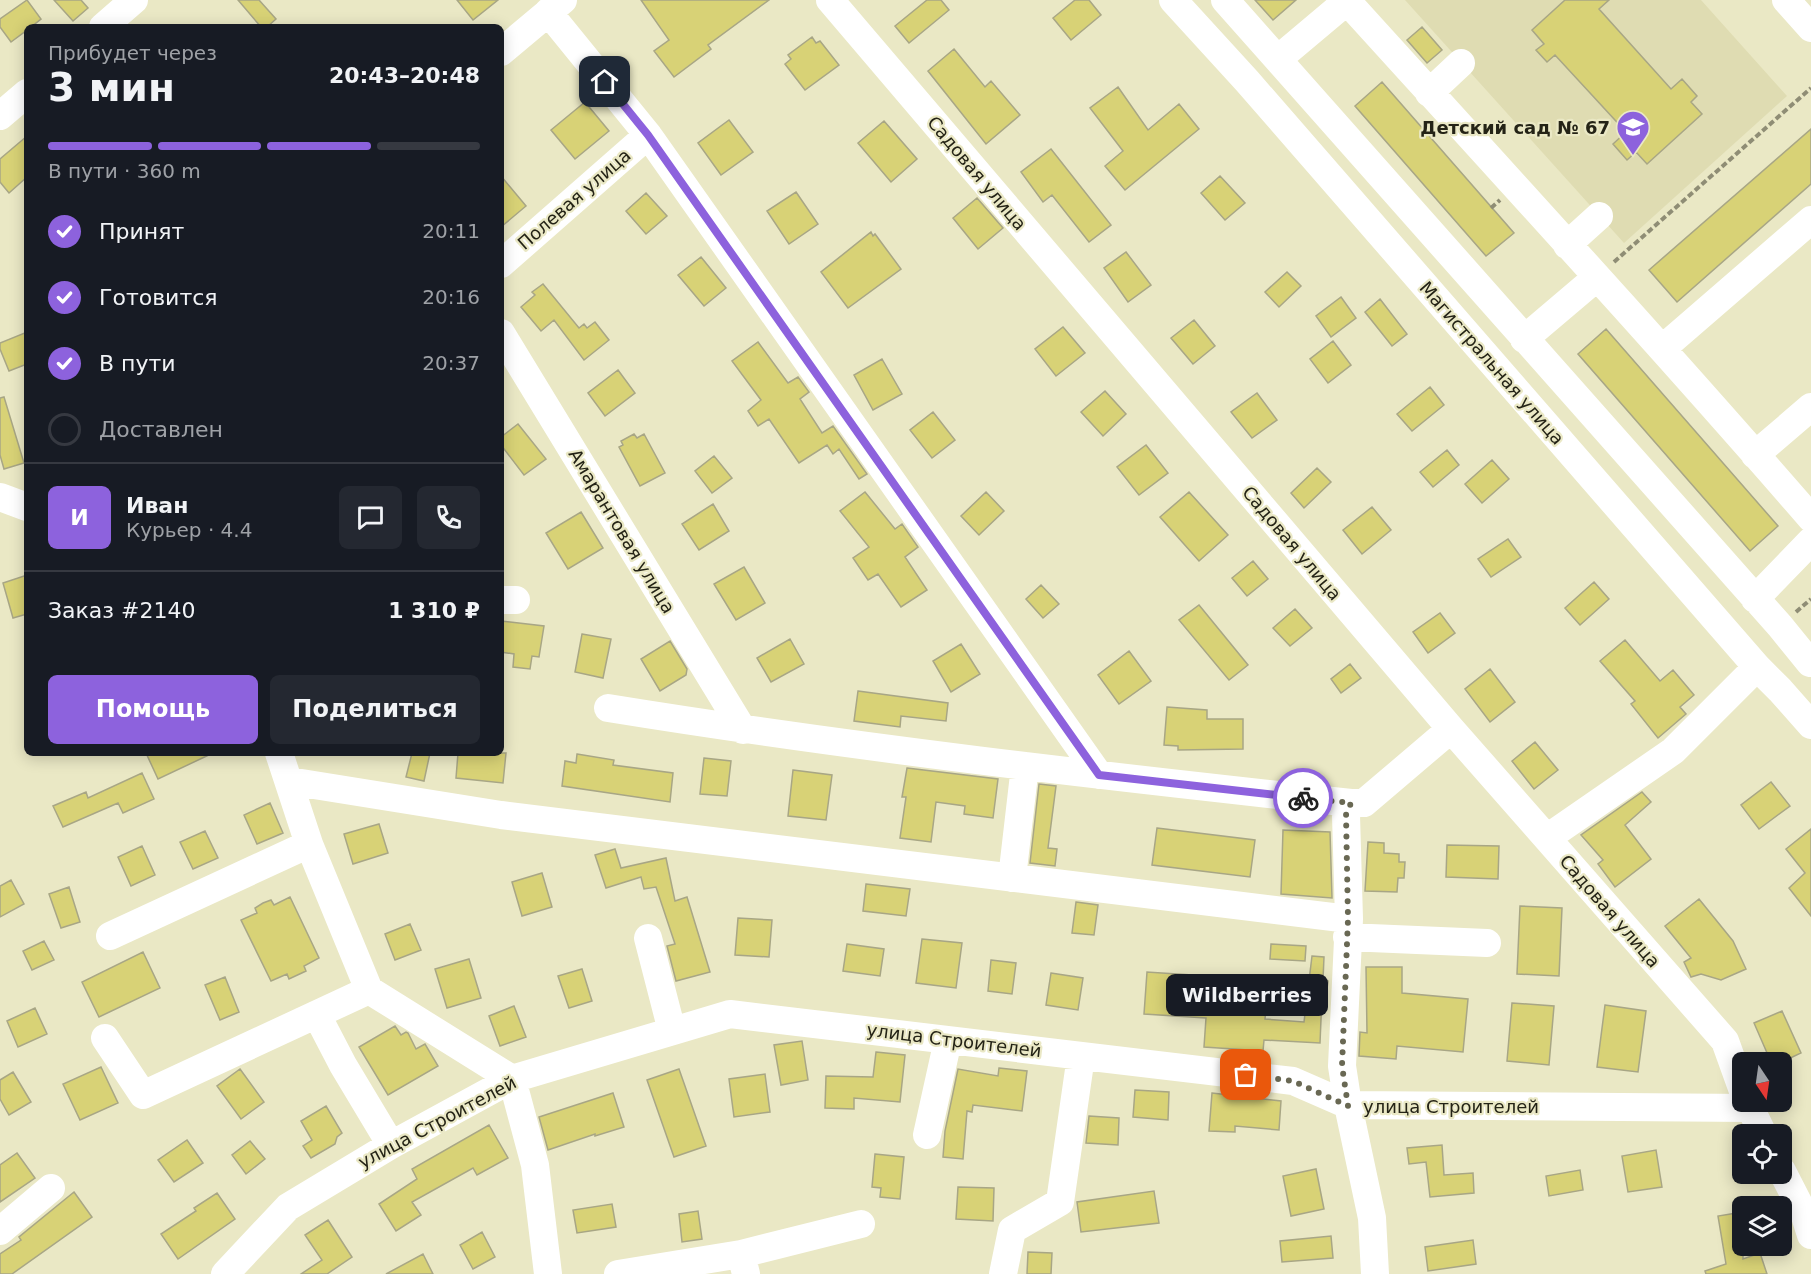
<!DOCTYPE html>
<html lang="ru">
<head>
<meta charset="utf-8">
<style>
	body { margin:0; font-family:"DejaVu Sans",sans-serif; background:#242831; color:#f1f3f6; height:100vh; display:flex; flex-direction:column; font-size:22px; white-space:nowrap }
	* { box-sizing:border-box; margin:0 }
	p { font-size:20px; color:#9ea1a6 }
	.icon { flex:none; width:33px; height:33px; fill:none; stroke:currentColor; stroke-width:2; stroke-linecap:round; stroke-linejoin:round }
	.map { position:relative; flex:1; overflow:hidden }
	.panel { position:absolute; left:24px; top:24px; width:480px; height:732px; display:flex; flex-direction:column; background:#171b24; border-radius:9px; box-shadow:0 3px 15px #0003 }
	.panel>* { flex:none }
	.needle { width:39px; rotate:167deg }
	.buttons { position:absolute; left:1732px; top:1052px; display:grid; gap:12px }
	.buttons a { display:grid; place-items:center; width:60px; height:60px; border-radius:9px; background:#171b24; box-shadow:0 3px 15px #0003; font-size:30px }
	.pin { position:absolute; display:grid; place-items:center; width:51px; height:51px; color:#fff; margin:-26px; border-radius:12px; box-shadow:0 3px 9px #0006 }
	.courier { position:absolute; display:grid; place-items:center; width:60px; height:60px; margin:-30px; border:4px solid #8d62dd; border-radius:50%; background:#fff; color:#222; box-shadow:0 2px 8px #0007 }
	.bubble { position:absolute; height:42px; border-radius:9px; background:#171b24; box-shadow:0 3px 15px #0003; font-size:20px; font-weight:700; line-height:42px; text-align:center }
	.head em { font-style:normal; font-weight:700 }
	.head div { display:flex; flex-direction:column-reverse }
	.head { display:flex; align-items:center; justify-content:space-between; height:102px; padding:0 24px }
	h1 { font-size:39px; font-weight:700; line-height:45px }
	.bar { display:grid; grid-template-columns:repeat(4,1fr); gap:9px 6px; align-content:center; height:72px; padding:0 24px }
	.bar i { height:8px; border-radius:4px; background:#363941 }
	.bar .selected { background:#8d62dd }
	.bar p { grid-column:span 4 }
	.line { display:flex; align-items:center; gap:15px; padding:0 24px; border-top:2px solid #363941 }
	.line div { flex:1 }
	.round { display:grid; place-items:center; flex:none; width:63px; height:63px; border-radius:9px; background:#242831 }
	ol { padding:0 24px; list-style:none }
	li { display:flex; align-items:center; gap:18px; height:66px }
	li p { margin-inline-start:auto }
	li .icon { padding:6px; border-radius:50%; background:#8d62dd; color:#fff; stroke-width:4 }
	li:last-child { color:#9ea1a6 }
	li i { width:33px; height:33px; border:3px solid #363941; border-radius:50% }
	.action { display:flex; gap:12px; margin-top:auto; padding:12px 24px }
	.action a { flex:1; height:69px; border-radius:9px; background:#8d62dd; color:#fff; font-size:24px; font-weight:700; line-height:69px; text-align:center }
	.action a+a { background:#242831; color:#f1f3f6 }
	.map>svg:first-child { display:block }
	.built { fill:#dfdcb2 }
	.building { fill:#d8d276; stroke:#a8a685; stroke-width:1.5 }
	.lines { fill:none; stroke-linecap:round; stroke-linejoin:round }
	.path { stroke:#8f8d75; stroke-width:4; stroke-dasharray:6 3; stroke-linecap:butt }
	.minor { stroke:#fff; stroke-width:28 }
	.done { stroke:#696853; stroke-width:6; stroke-dasharray:0 10.8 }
	.route { stroke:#8d62dd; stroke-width:8 }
	.labels { text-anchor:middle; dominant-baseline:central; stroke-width:4.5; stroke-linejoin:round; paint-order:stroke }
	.poi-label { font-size:18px; font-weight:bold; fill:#242316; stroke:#eae8c5; text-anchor:end }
	.street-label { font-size:18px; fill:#242316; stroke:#eae8c5 }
</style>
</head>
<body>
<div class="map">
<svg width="1811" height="1274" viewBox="0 0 1811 1274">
	<rect width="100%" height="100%" fill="#eae8c5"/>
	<path class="built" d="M1405 0H1701L1787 96 1624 243Z"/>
	<path class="building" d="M27 0 41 19 31 27H27V30L11 42 0 27V19Z
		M54 0H81L88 8 73 21Z
		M238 0H259L276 19 267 27H261Z
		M457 0H498L473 20Z
		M641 0H769L708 45 711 49 674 77 654 51 669 40Z
		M927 0H941L949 10 909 43 895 26Z
		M1075 0H1089L1101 15 1071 40 1053 18Z
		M1255 0H1296L1273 20Z
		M1565 0H1609L1599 9 1671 89 1682 79 1697 96 1691 102 1702 114 1647 164 1636 152 1627 160 1613 144 1626 132 1555 55 1547 62 1536 50 1544 44 1532 30Z
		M1422 27 1442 50 1427 63 1407 40Z
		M812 37 816 43 820 41 839 65 805 90 785 64 791 59 788 55Z
		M954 49 985 87 991 81 1020 115 986 144 928 71Z
		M1382 82 1514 233 1486 256 1355 106Z
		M1118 87 1148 130 1179 104 1199 129 1125 190 1105 166 1123 151 1090 108Z
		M585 102 609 131 575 159 551 130Z
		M729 120 753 152 721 175 698 143Z
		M884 121 917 159 891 182 858 143Z
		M1811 129V184L1677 302 1649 270Z
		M27 136V177L9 193 0 182V159Z
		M1051 149 1111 225 1089 242 1052 195 1043 202 1021 172Z
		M501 176 526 206 501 227Z
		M1220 176 1245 203 1225 220 1201 193Z
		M796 192 818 224 789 244 767 211Z
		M646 193 667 216 646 234 626 211Z
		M977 198 1003 228 978 249 953 218Z
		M871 232 873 236 875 234 901 269 848 308 821 272Z
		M1126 252 1151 285 1128 302 1104 268Z
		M701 257 726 288 704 306 678 275Z
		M1287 272 1301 286 1279 307 1265 292Z
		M543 284 579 328 584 324 587 328 595 322 609 340 584 360 554 320 541 331 521 307 535 295 532 292Z
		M1341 297 1356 318 1331 337 1316 316Z
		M1380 299 1407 334 1392 346 1365 312Z
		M1194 320 1215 346 1193 364 1171 338Z
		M1063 327 1085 353 1056 376 1035 349Z
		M1606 329 1778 526 1750 551 1578 354Z
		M27 332V364L9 371 0 349V343Z
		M1333 341 1351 365 1328 383 1310 359Z
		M758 342 788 383 798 377 809 392 800 399 822 433 833 426 867 474 859 479 839 449 833 454 827 445 799 463 769 419 758 426 748 411 761 400 732 361Z
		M882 359 902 394 873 410 854 375Z
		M618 370 635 393 605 416 588 393Z
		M1430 387 1444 405 1412 431 1397 414Z
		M1105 391 1126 414 1103 436 1081 412Z
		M1257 393 1277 420 1252 438 1231 412Z
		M4 397 24 463 4 469 0 455V398Z
		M933 412 955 440 932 458 910 430Z
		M518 424 546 459 524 475 501 445V437Z
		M634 434 637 438 644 434 665 473 640 486 619 447 623 445 621 441Z
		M1146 445 1168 473 1139 495 1117 467Z
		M1447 450 1459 465 1433 487 1420 472Z
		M714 456 732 478 712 493 695 471Z
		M1492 460 1509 479 1482 503 1465 484Z
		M1317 468 1331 482 1304 508 1291 493Z
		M865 492 895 529 902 524 918 547 905 557 927 590 901 607 878 574 868 580 853 558 869 547 840 511Z
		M986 492 1004 511 979 535 961 516Z
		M1189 492 1228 535 1199 561 1160 517Z
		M713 504 729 531 699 550 682 524Z
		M1372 507 1391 530 1362 554 1343 530Z
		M581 512 603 548 568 569 546 533Z
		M1508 539 1521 557 1491 577 1478 559Z
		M1253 561 1268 579 1247 596 1232 578Z
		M744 567 765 603 736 620 714 584Z
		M27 575V614L13 618 3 583Z
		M1594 582 1609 599 1580 625 1565 608Z
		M1041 585 1059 604 1043 618 1026 599Z
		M1199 605 1248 665 1229 680 1179 620Z
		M1295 609 1312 628 1290 646 1273 628Z
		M1440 613 1455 633 1428 653 1413 632Z
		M501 621 544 626 539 657 532 656 530 669 513 667 514 654 501 652Z
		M582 634 611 639 603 678 575 672Z
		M790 639 804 664 771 682 757 658Z
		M1625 640 1660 681 1673 670 1694 695 1680 707 1686 714 1658 738 1631 704 1635 701 1600 661Z
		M670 641 687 669 686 675 660 691 641 659Z
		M961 644 980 674 951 692 933 661Z
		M1129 651 1151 681 1119 704 1098 675Z
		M1350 664 1361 678 1341 693 1331 679Z
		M1490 669 1515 702 1490 722 1465 689Z
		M858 691 948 703 946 721 901 716 900 727 854 721Z
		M1167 707 1207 710V719H1243V749L1178 750V746L1164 745Z
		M1535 742 1558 770 1534 789 1512 761Z
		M146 753H213L158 779Z
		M412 753H430L424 781 406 777Z
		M458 753H506L503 783 456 778Z
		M577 754 614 760 613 765 673 773 670 802 562 786 565 761 576 763Z
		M704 758 731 761 727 796 700 794Z
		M907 768 998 779 993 818 964 814 965 806 936 802 931 842 900 838 906 797H902Z
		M793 770 832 775 826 820 788 816Z
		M142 773 154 799 123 813 118 803 63 827 53 806 86 792 88 798Z
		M1771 782 1790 806 1759 829 1741 805Z
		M1039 784 1056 786 1048 848 1057 849 1055 866 1030 863Z
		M1642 792 1651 802 1625 825 1651 859 1615 887 1598 864 1603 860 1581 835Z
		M270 803 283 833 257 844 244 815Z
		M379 824 388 853 353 864 344 834Z
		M1157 828 1255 840 1250 877 1152 865Z
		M1811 829V916L1789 888 1805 873 1786 849Z
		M1283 830 1330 832 1332 898 1281 894Z
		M205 831 218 858 193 869 180 842Z
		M1368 842 1384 843V853L1399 854V862H1405L1404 878H1398L1397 892 1365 891Z
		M1447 845 1499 846 1498 879 1446 877Z
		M142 846 155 875 131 886 118 857Z
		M615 849 621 868 666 858 675 901 687 897 710 972 676 981 667 946 675 944 656 887 644 889 641 877 606 888 595 855Z
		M542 873 552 907 522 916 512 882Z
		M11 880 24 904 0 917V886Z
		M866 884 910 889 906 916 863 911Z
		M69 887 80 922 61 928 49 894Z
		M290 897 319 958 304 966 306 971 289 979 287 974 271 981 241 920 257 913 255 908 263 903 271 900 274 905Z
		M1699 899 1733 941 1746 969 1721 980 1701 974 1691 977 1684 962 1691 958 1665 926Z
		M1076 902 1098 905 1094 935 1072 933Z
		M1520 906 1562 908 1559 976 1517 974Z
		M738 918 772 920 769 957 735 955Z
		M410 924 421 950 395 960 385 934Z
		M922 939 962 943 956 988 916 983Z
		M44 941 54 960 32 970 23 951Z
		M847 944 884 949 880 976 843 971Z
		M1271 944 1306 946 1305 961 1270 959Z
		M143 952 160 988 99 1017 82 982Z
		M1312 956 1324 957 1323 980 1328 981 1326 997 1322 996 1320 1043 1264 1040 1263 1051 1204 1047 1206 1018 1144 1014 1147 972 1192 975 1191 991 1267 997 1265 1019 1304 1022Z
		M469 959 481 998 447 1008 435 969Z
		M991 960 1016 963 1012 994 988 991Z
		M1366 967H1402V993L1468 999 1463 1052 1397 1046 1396 1059 1359 1056 1360 1032 1367 1033Z
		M582 969 592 1001 569 1008 558 976Z
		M1051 973 1083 978 1078 1010 1046 1005Z
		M225 977 239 1012 220 1020 205 985Z
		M1512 1003 1554 1006 1549 1065 1507 1061Z
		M1605 1005 1646 1011 1638 1072 1597 1067Z
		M514 1006 526 1037 500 1046 489 1016Z
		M35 1008 47 1034 18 1047 7 1021Z
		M1782 1011 1801 1053 1782 1062H1771L1754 1023Z
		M395 1026 401 1035 406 1032 408 1033 416 1049 425 1044 438 1066 388 1095 359 1047Z
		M802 1041 808 1080 781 1085 774 1045Z
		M876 1052 905 1055 900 1102 854 1098V1109L825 1108 826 1076 873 1077Z
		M101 1067 118 1103 80 1120 63 1084Z
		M999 1068 1027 1071 1022 1111 973 1105 972 1112 967 1111 963 1159 943 1157 945 1131 958 1069 998 1076Z
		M240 1069 264 1102 241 1119 217 1086Z
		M679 1069 706 1146 674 1157 647 1080Z
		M13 1072 31 1102 9 1115 0 1099V1080Z
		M765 1074 770 1112 734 1117 729 1079Z
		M1135 1090 1169 1092 1168 1120 1133 1117Z
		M613 1093 624 1127 595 1136V1134L548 1150 539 1117Z
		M1212 1093 1281 1101 1279 1130 1235 1126V1132L1209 1131Z
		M326 1106 342 1133 337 1137 335 1144 311 1158 303 1146 312 1140 301 1121Z
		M1089 1116 1119 1118 1118 1145 1086 1143Z
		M489 1125 508 1158 477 1175 473 1168 412 1202 421 1215 396 1231 379 1204 417 1179 412 1169Z
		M187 1140 203 1163 174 1182 158 1160Z
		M250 1141 265 1159 246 1174 232 1155Z
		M1442 1145 1444 1175 1473 1173 1474 1193 1430 1197 1426 1162 1409 1164 1407 1148Z
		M1656 1150 1662 1187 1628 1192 1622 1156Z
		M17 1153 35 1178 0 1202V1165Z
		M875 1154 904 1157 900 1199 880 1197 881 1188 872 1187Z
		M1316 1169 1324 1209 1291 1216 1283 1176Z
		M1580 1170 1583 1190 1549 1196 1546 1176Z
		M958 1187 994 1188 993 1221 956 1219Z
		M1154 1191 1159 1223 1081 1232 1077 1202Z
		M74 1192 92 1217 12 1274H0V1254L21 1240 19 1237Z
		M217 1193 235 1219 178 1259 161 1234 196 1211 194 1208Z
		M612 1204 616 1227 577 1233 573 1210Z
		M698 1211 702 1239 682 1242 679 1214Z
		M1743 1212V1259L1760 1253 1767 1274H1706L1705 1271 1726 1264 1718 1216Z
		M328 1220 352 1257 327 1274H301L322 1260 305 1235Z
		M482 1232 495 1257 473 1269 460 1245Z
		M1331 1236 1333 1258 1282 1262 1280 1241Z
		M1473 1240 1476 1264 1428 1271 1425 1247Z
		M1028 1252 1052 1253 1051 1274H1027Z
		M423 1254 433 1274H386Z"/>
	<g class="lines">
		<path class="path" d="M1491 208 1500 200
			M1614 262 1811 88
			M1796 612 1811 599"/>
		<path class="minor" d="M830 0 1451 729 1725 1041 1743 1091
			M1173 0 1247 81 1757 667 1780 690 1811 725
			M1225 0 1780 626 1810 663
			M1346 0C1502 172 1659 343 1811 518
			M1786 0 1811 28
			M548 12 648 135 1099 775
			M103 27 134 0
			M501 52 563 0
			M1278 59 1347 1
			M1429 93 1461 63
			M0 116 27 93
			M1567 245 1599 216
			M501 264 648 135
			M501 333 743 730
			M1524 339 1596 278
			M1663 348 1811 220
			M1755 455 1811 407
			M0 497 27 507
			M1755 599 1811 541
			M501 600H516
			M608 708C855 748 1103 776 1351 803H1364L1451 729
			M279 753 309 844
			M289 781 501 815 1349 919
			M1351 803 1346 815 1349 919 1342 1066 1348 1105 1372 1218 1375 1274
			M1547 838 1673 751 1757 667
			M1012 878 1025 766
			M110 936 309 844 369 990 512 1079 535 1165 548 1274
			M1347 937 1487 943
			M648 938 672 1031
			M317 1015 343 1065 391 1145
			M105 1038 143 1095 369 990
			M1747 1101 1763 1134
			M927 1135 948 1040
			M1782 1171 1805 1216 1811 1235
			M0 1231 51 1188
			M741 1254 861 1224
			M225 1274 288 1207 391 1145 512 1079 730 1014 1293 1081 1348 1105 1750 1108
			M618 1274 741 1254 746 1274
			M1003 1274 1012 1230 1060 1202 1081 1056"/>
	</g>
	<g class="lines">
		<path class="done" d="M1246 1075 1293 1081 1348 1106 1342 1066 1348 919 1346 815 1351 803 1303 798"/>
		<path class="route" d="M605 82 648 135 1099 775 1303 798"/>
	</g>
	<defs>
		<symbol id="school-pin" viewBox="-11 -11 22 30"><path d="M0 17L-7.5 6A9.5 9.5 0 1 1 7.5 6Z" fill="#8d62dd" stroke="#eae8c5"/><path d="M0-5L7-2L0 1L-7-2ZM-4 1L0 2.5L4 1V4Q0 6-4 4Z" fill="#fff"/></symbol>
	</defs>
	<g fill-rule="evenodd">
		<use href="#school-pin" x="1614" y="108" width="38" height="52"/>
	</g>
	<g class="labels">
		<g class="poi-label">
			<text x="1610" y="127">Детский сад № 67</text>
		</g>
		<g class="street-label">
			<text transform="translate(977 173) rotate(50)">Садовая улица</text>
			<text transform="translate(574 199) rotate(-41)">Полевая улица</text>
			<text transform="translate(1492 363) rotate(49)">Магистральная улица</text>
			<text transform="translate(622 531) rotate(59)">Амарантовая улица</text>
			<text transform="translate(1292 543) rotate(50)">Садовая улица</text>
			<text transform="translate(1610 911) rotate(49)">Садовая улица</text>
			<text transform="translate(954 1040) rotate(7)">улица Строителей</text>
			<text x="1451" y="1106">улица Строителей</text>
			<text transform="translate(437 1122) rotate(-28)">улица Строителей</text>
		</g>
	</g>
</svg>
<div class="buttons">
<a><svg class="needle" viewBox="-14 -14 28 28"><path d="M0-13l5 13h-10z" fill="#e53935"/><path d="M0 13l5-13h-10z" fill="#9ea1a6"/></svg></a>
<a><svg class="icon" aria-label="locate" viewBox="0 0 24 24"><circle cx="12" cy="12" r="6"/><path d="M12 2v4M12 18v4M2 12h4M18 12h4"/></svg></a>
<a><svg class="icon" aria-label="layers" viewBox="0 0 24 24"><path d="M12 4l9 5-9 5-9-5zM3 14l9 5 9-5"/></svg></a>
</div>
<div class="pin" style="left:1246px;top:1075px;background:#ea580c"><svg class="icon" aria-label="bag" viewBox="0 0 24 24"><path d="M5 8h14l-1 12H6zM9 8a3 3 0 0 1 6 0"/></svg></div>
<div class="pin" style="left:605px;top:82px;background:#1f2937"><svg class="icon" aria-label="home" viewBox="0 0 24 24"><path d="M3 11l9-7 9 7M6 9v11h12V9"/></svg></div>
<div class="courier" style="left:1303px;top:798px"><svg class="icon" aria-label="bike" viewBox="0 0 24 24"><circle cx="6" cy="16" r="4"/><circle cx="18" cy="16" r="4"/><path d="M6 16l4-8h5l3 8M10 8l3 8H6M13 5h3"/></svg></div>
<div class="bubble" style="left:1166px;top:974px;width:162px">Wildberries</div>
<section class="panel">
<div class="head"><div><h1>3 мин</h1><p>Прибудет через</p></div><em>20:43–20:48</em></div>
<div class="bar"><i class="selected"></i><i class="selected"></i><i class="selected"></i><i></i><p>В пути · 360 m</p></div>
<ol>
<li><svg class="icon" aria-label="check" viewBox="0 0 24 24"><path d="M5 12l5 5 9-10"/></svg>Принят<p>20:11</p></li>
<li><svg class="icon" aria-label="check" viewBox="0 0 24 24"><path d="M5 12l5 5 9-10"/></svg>Готовится<p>20:16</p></li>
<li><svg class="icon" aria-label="check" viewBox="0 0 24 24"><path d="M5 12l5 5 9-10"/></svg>В пути<p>20:37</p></li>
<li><i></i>Доставлен</li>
</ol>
<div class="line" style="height:108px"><b class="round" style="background:#8d62dd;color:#fff">И</b><div><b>Иван</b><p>Курьер · 4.4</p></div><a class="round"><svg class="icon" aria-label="chat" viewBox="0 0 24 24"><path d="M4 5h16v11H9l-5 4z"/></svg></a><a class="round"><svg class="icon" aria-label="phone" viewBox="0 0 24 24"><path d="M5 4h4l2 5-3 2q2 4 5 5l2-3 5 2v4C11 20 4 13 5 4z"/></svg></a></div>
<div class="line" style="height:78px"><div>Заказ #2140</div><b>1 310 ₽</b></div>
<div class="action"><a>Помощь</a><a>Поделиться</a></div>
</section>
</div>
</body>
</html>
